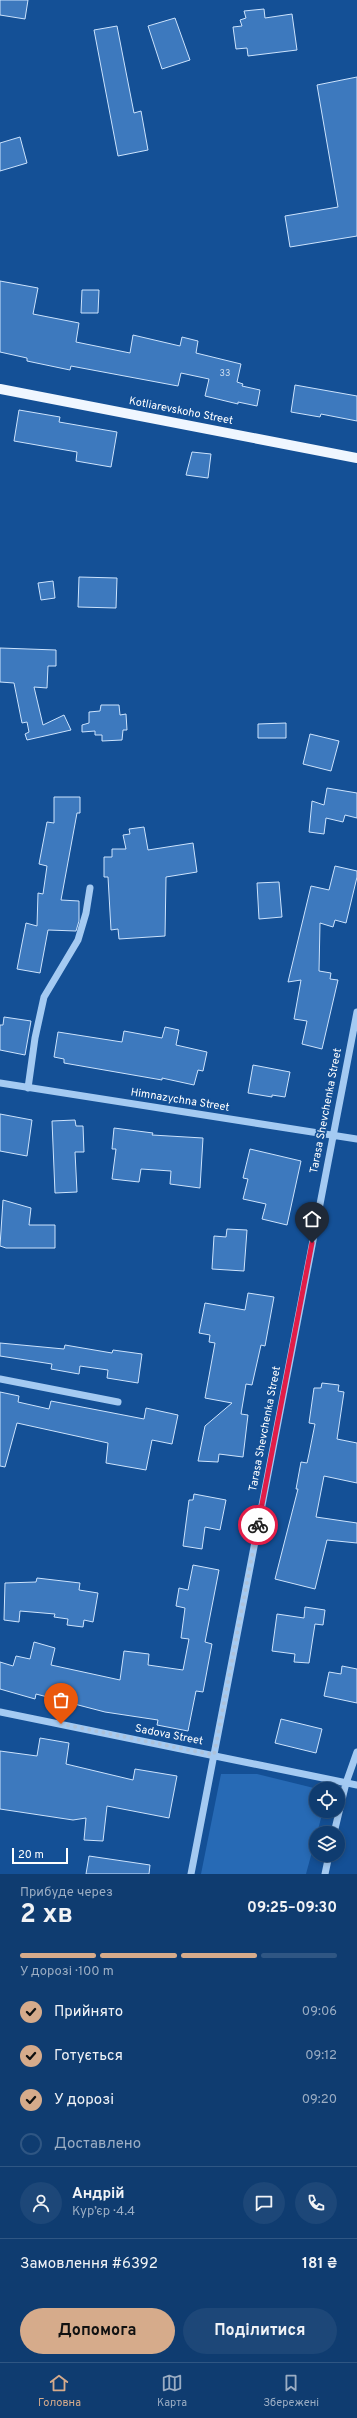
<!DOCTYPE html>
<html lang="uk">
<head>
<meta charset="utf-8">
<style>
	body { margin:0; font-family:Overpass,sans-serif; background:#1d4778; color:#f1f3f6; height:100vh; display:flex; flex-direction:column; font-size:15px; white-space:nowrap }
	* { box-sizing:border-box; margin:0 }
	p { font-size:13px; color:#9badc3 }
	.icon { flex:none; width:22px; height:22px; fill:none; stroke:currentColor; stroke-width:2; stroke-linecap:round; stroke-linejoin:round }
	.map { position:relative; height:1874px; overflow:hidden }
	.sheet { display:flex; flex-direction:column; background:#0f3c70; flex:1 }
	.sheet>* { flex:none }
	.fabs { position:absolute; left:309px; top:1782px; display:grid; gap:8px }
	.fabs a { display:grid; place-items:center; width:36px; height:36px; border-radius:50%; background:#0f3c70; box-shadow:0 2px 6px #0003,0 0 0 1px #2f5683; font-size:20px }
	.scale { position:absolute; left:12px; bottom:10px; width:56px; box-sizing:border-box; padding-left:4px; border:2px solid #fff; border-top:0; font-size:11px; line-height:14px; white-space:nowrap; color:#fff; -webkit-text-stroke:3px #145096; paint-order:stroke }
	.pin { position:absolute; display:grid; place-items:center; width:34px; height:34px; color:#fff; margin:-41px -17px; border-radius:50% 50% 50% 0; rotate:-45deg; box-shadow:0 0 4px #0007 }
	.pin .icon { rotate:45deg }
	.courier { position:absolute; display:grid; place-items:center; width:40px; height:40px; margin:-20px; border:3px solid #e11d48; border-radius:50%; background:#fff; color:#222; box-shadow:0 1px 5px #0007 }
	.summary em { font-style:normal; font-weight:700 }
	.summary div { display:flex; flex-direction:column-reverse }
	.summary { display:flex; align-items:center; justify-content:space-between; height:68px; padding:0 20px }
	h1 { font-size:26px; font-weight:700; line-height:30px }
	.bar { display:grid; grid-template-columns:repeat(4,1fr); gap:6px 4px; align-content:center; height:48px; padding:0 20px }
	.bar i { height:5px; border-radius:3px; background:#2f5683 }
	.bar .on { background:#d6ab8b }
	.bar p { grid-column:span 4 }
	.line { display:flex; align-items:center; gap:10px; padding:0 20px; border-top:1px solid #2f5683 }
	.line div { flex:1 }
	.round { display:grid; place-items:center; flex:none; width:42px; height:42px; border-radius:21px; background:#1d4778 }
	ol { padding:0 20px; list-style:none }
	li { display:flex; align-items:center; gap:12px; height:44px }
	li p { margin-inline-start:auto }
	li .icon { padding:4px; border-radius:50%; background:#d6ab8b; color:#111; stroke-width:4 }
	li:last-child { color:#9badc3 }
	li i { width:22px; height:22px; border:2px solid #2f5683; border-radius:50% }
	.cta { display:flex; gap:8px; margin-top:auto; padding:8px 20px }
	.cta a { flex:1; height:46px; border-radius:24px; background:#d6ab8b; color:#111; font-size:16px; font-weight:700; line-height:46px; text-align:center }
	.cta a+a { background:#1d4778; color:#f1f3f6 }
	.tab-bar { display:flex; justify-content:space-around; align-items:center; height:56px; border-top:1px solid #2f5683; background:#0f3c70; font-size:11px; color:#9badc3 }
	.tab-bar a { display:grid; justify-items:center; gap:2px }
	.tab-bar .on { color:#d6ab8b }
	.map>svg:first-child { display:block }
	.green { fill:#276ab5 }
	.building { fill:#3d79be; stroke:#cce3fd }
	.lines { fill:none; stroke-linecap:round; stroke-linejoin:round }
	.minor { stroke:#a4caf2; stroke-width:7 }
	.major { stroke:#eff6ff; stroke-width:10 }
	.done { stroke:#adc2da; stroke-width:4; stroke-dasharray:0 7.2 }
	.route { stroke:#e11d48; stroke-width:5 }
	.labels { text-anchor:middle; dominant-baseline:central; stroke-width:3.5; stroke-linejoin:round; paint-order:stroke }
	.number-label { font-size:9px; fill:#cedeef }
	.street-label { font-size:11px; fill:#fff; stroke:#145096 }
</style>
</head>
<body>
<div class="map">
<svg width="357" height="1874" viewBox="0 0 357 1874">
	<rect width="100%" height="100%" fill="#145096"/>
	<path class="green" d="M221 1774H257L318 1789H316V1811H323L306 1874H201Z"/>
	<path class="building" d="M0 0H28L25 19 0 15Z
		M264 9 265 18 292 14 297 50 248 56 247 48 236 49 233 27 242 26 240 20 246 18 244 11Z
		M175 18 190 60 162 69 148 26Z
		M117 26 134 113 141 111 148 150 118 156 94 30Z
		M357 77V236L290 247 285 216 338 207 317 85Z
		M20 137 27 163 0 171V143Z
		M0 281 38 288 33 314 79 323 76 342 130 353 133 335 180 346 182 337 198 341 196 353 241 364 237 382 243 384 242 386 260 390 257 406 238 402V404L205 396 209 379 181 373 178 386 71 366 70 370 27 361V358L0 352Z
		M82 290H99L98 313H81Z
		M295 385 357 396V421L321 414 320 417 291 412Z
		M19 410 60 417 59 422 117 432 111 467 76 461 77 452 14 441Z
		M192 452 211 454 208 478 186 475Z
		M79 577 117 578 116 608 78 607Z
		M53 581 55 598 41 600 38 583Z
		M0 648 56 650V666H48L47 688 34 687 43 725 64 715 71 730 27 740 25 734 29 732 27 722 22 723 14 683 0 682Z
		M101 705H119L120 715 126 714 127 730H123L122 740 102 741V735H95V731L82 732V725L89 723V712L100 711Z
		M286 723V738H258V724Z
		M310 734 339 741 331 771 303 764Z
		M327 788 357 793V818L345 815 343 822 326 818 324 834 309 832 312 801 324 805Z
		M54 797H80V813H77L61 900 79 901V921L76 931 48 930 40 973 17 969 26 923 37 926 38 893 43 894 47 866 39 864 47 822 54 823Z
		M144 827 148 850 193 843 197 872 166 877 165 936 119 939 118 929 111 930 108 877H104V857H112V849H126L123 835 130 834 129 829Z
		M335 866 357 871V877L346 923 335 920 333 927 320 923 319 971 331 973 330 979 338 980 322 1049 302 1044 307 1021 294 1019 301 980 288 982 311 886 329 890Z
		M279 882 282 917 259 919 257 883Z
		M4 1017 31 1021 25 1055 0 1050V1025H3Z
		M165 1027 179 1030 176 1045 207 1052 203 1071 198 1070 194 1085 162 1078V1080L64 1063V1059L54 1057 58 1032 122 1042 124 1031 162 1038Z
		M253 1065 290 1072 285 1097 272 1095V1097L248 1093Z
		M0 1114 32 1120 27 1156 0 1151Z
		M75 1120 76 1126H83L84 1152H75L77 1192 55 1193 52 1121Z
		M114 1128 153 1133 152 1135 203 1138 200 1188 170 1184 171 1171 141 1169 139 1182 112 1179 116 1149H112Z
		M250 1149 301 1161 287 1225 262 1219 266 1204 243 1199 248 1179 243 1178Z
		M3 1200 31 1208 29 1225H55V1248H6L0 1246Z
		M227 1229 247 1230 244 1271 212 1269 214 1236 226 1237Z
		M248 1293 274 1297 265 1346 261 1345 252 1385 246 1384 241 1414 248 1415 243 1457 219 1454 218 1462 198 1461 205 1426 232 1403 205 1398 215 1343 209 1342 210 1335 199 1333 205 1303 245 1310Z
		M0 1343 64 1349 65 1345 112 1353 113 1350 142 1354 138 1383 107 1378 108 1370 80 1366 79 1374 51 1369 52 1364 0 1356Z
		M322 1383 339 1385 338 1391 344 1392 337 1439 357 1443V1483L324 1476 316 1517 357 1523V1543L327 1540 315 1589 275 1579 298 1489H296L301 1462 307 1463 309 1454 315 1424 309 1423 314 1388H321Z
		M0 1392 19 1396 18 1402 49 1409 51 1401 144 1419 146 1408 178 1415 172 1444 152 1440 146 1470 106 1463 108 1443 17 1423 5 1467 0 1466Z
		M194 1494 226 1500 220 1530 205 1527 202 1549 183 1546 189 1500H193Z
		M193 1565 219 1570 205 1642 212 1644 203 1692 196 1691 188 1731 157 1725 158 1720 105 1712 36 1694 35 1699 0 1689V1662L13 1666 16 1656 30 1659 34 1642 55 1648 51 1665 120 1680 124 1651 149 1654 148 1665 183 1670 189 1639 181 1638 185 1608 176 1606 179 1588 188 1590Z
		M37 1578 80 1583 79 1590 98 1593 93 1622 84 1620 83 1627 67 1625 68 1619 54 1617 55 1614 20 1611 19 1622 4 1620 5 1583 36 1582Z
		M305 1607 325 1610 323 1625 315 1624 309 1663 294 1662 295 1654 272 1651 277 1614 304 1618Z
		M342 1666 357 1669V1703L324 1696 329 1672 341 1674Z
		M281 1719 322 1729 316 1753 275 1743Z
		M40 1738 69 1743 66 1764 133 1780 135 1769 177 1776 169 1818 107 1806 103 1841 84 1840 86 1818 73 1820 0 1809V1751L37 1756Z
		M89 1856 150 1865 149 1874H86Z"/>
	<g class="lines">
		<path class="minor" d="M0 1083 357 1139
			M28 1088 35 1038 44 997 78 940 86 913 90 888
			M0 1379 118 1402
			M0 1712 357 1785
			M334 1833 346 1783 357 1752
			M191 1874 357 1012
			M325 1874 329 1855"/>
		<path class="major" d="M0 389 357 458"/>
	</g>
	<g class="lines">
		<path class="done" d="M61 1724 214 1755 258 1525"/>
		<path class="route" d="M258 1525 312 1243"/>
	</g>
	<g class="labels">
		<g class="number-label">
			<text x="225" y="373">33</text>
		</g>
		<g class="street-label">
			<text transform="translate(181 411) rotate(11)">Kotliarevskoho Street</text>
			<text transform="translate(180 1100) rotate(9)">Himnazychna Street</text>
			<text transform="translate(326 1111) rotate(-79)">Tarasa Shevchenka Street</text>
			<text transform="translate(265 1429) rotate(-79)">Tarasa Shevchenka Street</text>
			<text transform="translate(169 1735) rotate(11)">Sadova Street</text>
		</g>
	</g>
</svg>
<div class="fabs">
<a><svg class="icon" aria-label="locate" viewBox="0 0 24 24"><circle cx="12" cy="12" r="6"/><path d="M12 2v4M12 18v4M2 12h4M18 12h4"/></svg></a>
<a><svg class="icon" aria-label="layers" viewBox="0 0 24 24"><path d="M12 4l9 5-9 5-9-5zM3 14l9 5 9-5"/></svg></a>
</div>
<div class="scale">20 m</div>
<div class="pin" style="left:61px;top:1724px;background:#ea580c"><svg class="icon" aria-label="bag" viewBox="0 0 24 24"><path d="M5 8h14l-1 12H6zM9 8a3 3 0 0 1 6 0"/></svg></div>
<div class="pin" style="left:312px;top:1243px;background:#1f2937"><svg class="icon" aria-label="home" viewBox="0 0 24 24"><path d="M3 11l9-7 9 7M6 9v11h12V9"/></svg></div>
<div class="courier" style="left:258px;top:1525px"><svg class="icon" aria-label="bike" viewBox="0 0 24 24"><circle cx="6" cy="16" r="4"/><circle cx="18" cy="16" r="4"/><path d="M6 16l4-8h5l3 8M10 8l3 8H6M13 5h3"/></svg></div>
</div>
<section class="sheet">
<div class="summary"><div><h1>2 хв</h1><p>Прибуде через</p></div><em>09:25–09:30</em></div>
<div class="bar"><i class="on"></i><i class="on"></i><i class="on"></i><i></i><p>У дорозі · 100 m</p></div>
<ol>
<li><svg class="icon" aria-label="check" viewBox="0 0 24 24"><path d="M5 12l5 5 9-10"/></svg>Прийнято<p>09:06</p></li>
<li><svg class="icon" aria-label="check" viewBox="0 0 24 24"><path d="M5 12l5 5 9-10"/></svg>Готується<p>09:12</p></li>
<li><svg class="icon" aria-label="check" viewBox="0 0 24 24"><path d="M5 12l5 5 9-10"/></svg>У дорозі<p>09:20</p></li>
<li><i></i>Доставлено</li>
</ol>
<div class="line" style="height:72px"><a class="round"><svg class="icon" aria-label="person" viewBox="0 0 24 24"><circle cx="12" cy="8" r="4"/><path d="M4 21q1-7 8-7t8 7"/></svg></a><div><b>Андрій</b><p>Кур’єр · 4.4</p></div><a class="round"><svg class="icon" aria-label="chat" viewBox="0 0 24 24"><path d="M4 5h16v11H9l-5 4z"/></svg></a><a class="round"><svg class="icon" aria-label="phone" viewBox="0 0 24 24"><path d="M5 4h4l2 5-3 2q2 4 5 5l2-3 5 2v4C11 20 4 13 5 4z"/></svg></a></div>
<div class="line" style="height:52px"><div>Замовлення #6392</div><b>181 ₴</b></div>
<div class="cta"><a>Допомога</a><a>Поділитися</a></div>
</section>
<nav class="tab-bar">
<a class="on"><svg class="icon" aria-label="home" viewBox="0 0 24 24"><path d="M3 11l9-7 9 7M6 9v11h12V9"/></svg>Головна</a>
<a><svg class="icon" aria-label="map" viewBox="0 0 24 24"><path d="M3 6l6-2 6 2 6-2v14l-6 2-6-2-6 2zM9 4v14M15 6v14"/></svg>Карта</a>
<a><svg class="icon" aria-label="saved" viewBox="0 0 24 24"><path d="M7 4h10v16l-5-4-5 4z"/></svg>Збережені</a>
</nav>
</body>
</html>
